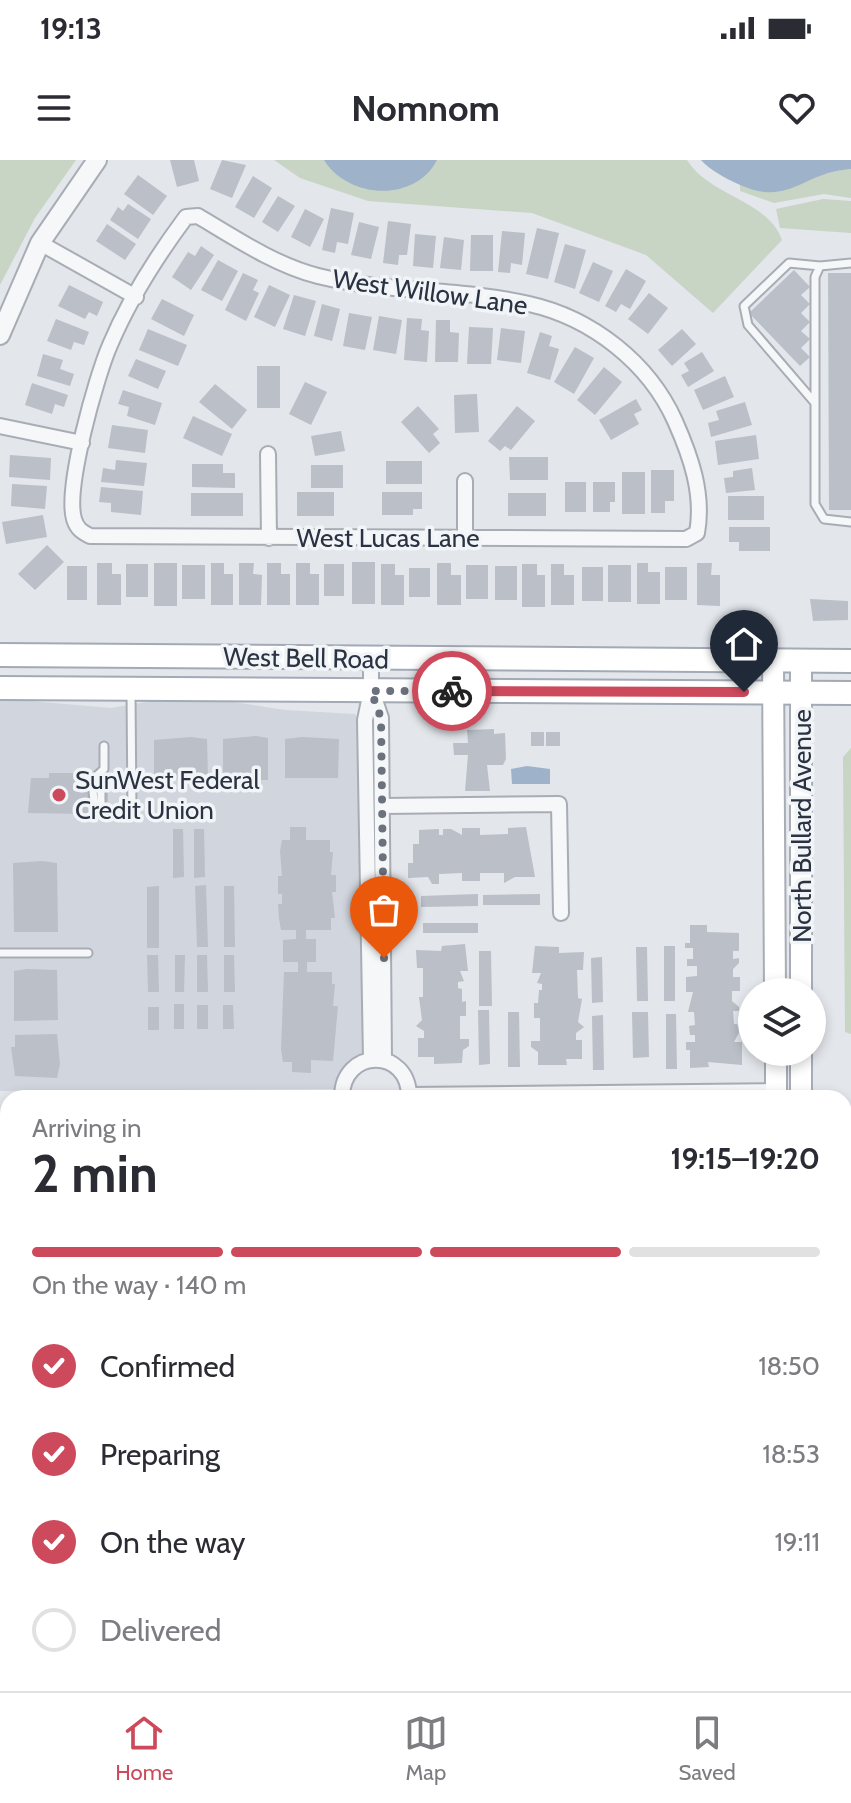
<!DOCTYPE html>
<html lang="en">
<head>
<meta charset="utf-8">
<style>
	body { margin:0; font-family:Cabin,sans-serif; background:#f7f7f7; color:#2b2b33; height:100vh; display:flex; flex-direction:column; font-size:30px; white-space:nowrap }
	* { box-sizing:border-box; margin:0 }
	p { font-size:26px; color:#7c7c81 }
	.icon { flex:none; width:44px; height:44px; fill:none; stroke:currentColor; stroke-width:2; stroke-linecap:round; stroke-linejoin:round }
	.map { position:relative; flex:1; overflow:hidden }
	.details { position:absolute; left:0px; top:930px; width:852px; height:602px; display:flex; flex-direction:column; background:#fff; border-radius:24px 24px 0 0; box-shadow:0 4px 12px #0003 }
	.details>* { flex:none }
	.fabs { position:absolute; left:738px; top:818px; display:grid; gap:16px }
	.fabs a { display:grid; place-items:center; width:88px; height:88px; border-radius:50%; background:#fff; box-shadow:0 4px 12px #0003; font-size:40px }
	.pin { position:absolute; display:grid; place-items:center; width:68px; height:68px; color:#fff; margin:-82px -34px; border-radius:50% 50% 50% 0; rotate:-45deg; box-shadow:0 0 8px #0007 }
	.pin .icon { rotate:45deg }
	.courier { position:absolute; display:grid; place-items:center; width:80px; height:80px; margin:-40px; border:6px solid #cd4a5c; border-radius:50%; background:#fff; color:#222; box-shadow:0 2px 10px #0007 }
	.head em { font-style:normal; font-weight:800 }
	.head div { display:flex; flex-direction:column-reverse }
	.head { display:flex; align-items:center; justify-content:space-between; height:136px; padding:0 32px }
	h1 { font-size:52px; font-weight:800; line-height:60px }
	.bar { display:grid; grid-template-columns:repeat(4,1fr); gap:12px 8px; align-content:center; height:96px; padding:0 32px }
	.bar i { height:10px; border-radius:6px; background:#e1e1e2 }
	.bar .current { background:#cd4a5c }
	.bar p { grid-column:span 4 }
	ol { padding:0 32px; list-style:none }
	li { display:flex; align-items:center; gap:24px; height:88px }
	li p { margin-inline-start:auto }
	li .icon { padding:8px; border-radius:50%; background:#cd4a5c; color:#fff; stroke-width:4 }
	li:last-child { color:#7c7c81 }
	li i { width:44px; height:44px; border:4px solid #e1e1e2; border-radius:50% }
	.status { display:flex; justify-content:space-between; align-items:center; height:56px; padding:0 40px; background:#fff; direction:ltr }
	.status svg { height:22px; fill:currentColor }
	header { display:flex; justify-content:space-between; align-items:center; height:104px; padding:0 32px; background:#fff; font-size:36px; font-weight:800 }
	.menu { display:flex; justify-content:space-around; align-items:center; height:112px; border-top:2px solid #e1e1e2; background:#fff; font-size:22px; color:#7c7c81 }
	.menu a { display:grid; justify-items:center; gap:4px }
	.menu .current { color:#cd4a5c }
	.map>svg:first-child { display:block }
	.built { fill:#d1d5dd }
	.green { fill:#c8d4c4 }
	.water { fill:#9eb3ca }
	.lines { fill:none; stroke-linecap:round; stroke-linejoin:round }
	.stream { stroke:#9eb3ca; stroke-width:4 }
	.building { fill:#babfc8 }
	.service-casing { stroke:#a8adb5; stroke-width:11 }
	.minor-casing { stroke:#a8adb5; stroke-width:18 }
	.tertiary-casing { stroke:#a8adb5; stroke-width:22 }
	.secondary-casing { stroke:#a8adb5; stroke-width:24 }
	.primary-casing { stroke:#a2aab6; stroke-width:26 }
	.service { stroke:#f5f7f9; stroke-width:7 }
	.minor { stroke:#f5f7f9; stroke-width:14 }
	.tertiary { stroke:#f5f7f9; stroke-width:18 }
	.secondary { stroke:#fff; stroke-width:20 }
	.primary { stroke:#fff; stroke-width:22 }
	.done { stroke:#6b727e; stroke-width:8; stroke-dasharray:0 14.4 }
	.route { stroke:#cd4a5c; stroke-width:10 }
	.poi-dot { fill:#cd4a5c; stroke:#f2f5f8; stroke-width:3 }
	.labels { text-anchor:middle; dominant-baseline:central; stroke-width:7; stroke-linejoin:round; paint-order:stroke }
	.street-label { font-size:26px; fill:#2b3343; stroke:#f2f5f8 }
	.poi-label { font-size:26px; fill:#2b3343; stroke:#f2f5f8; text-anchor:start }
</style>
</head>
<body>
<div class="status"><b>19:13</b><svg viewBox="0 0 49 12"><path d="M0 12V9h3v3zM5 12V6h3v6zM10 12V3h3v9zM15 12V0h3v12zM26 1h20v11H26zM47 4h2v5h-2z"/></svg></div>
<header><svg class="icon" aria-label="menu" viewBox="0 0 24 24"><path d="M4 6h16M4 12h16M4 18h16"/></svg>Nomnom<svg class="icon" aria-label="heart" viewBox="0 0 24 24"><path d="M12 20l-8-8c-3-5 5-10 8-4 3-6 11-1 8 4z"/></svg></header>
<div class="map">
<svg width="851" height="1531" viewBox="0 0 851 1531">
	<rect width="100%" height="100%" fill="#e3e6eb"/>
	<path class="built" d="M7 539 111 548 158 540 227 541 285 550 355 554 359 560 358 662 364 894 354 901 337 929 0 931V540Z
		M0 1398H8V1518H0Z
		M605 1524H763V1531H605Z"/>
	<path class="green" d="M0 0H76L35 58 0 125Z
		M274 0H687C709 36 768 40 782 80L713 153 646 95 532 53 368 41 300 18Z
		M851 9V38L824 34 774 43 740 31V25C791 45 802 12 851 9Z
		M823 39 851 41V73L780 68 776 49Z
		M851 588V874L845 872 843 597Z"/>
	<path class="water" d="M324 0H437C415 43 348 39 324 0Z
		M701 0H851V9C802 12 789 48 738 24 725 18 710 10 701 0Z
		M527 606 550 609V624H512L511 609Z"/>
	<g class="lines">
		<path class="stream" d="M812 849H819"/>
	</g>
	<path class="building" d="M170 0H194L199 21 177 27Z
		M222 0 246 5 232 38 210 29Z
		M138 15 167 36 153 55 124 34Z
		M253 16 272 28 254 58 235 47Z
		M278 36 295 46 278 72 262 62Z
		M128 44 151 59 138 79 110 60 118 47 123 51Z
		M331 48 354 53 348 84 337 82 335 93 322 90Z
		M305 49 324 59 310 87 291 77Z
		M388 61 411 64 407 95H399L398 105 383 103Z
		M359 62 379 67 371 99 351 95Z
		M107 64 136 84 125 100 96 81Z
		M537 68 559 73 548 119 526 114Z
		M502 71 525 73 522 105 511 103 510 113 498 112Z
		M415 74 436 76 433 108 413 106Z
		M471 75H493V111H470Z
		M444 77 464 80 461 110 440 108Z
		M565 84 586 90 575 129 554 122Z
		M201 86 214 95 191 130 172 117 188 92 195 96Z
		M218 100 238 111 222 141 201 130Z
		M593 102 613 111 599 142 579 133Z
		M626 109 646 121 630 149 621 144 616 152 605 146Z
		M794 110 810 127 801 135 810 144 801 153 810 162 801 171 810 179 801 188 810 197 800 206 749 153Z
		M243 113 258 120 253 130 259 133 246 161 225 150Z
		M828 113H851V350H829Z
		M69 125 103 142 97 156 89 152 85 159 58 146Z
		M269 125 290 135 275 167 254 157Z
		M649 133 668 148 648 174 628 159Z
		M294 135 316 141 305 176 283 169Z
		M162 139 194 155 184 176 151 159Z
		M322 144 340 149 332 181 314 176Z
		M349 153 372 157 365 190 343 186Z
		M379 156 402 160 396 194 373 190Z
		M407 158 422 159 421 170 429 171 427 202 404 200Z
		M56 159 89 172 84 185 74 182 71 190 47 181Z
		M436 160H450V172L459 173 458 202H435Z
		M469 167 493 168 491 204H467Z
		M501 168 525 171 521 203 497 200Z
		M148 169 187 185 178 206 139 190Z
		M682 169 696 184 672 206 658 190Z
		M540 172 552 176 549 186 559 189 550 220 527 213Z
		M575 187 594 198 574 234 554 222Z
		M702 192 714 211 688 227 681 215 689 211 684 203Z
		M43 194 63 200 60 209 74 214 70 226 37 216Z
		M136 199 166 211 158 229 128 216Z
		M257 206H280V248H257Z
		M604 207 622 222 595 255 577 240Z
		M725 216 734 237 703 250 694 230Z
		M305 222 327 232 311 265 289 254Z
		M32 223 68 235 64 247 55 244 52 254 25 245Z
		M215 224 247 250 232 269 199 242Z
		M123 230 162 243 155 265 127 256 129 247 118 244Z
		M477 234 479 272 455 273 454 235Z
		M636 239 642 250 634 254 639 264 611 280 599 260Z
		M745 242 752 265 711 277 708 263 719 260 716 251Z
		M418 246 439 269 433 274 440 283 429 293 401 262Z
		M517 246 535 261 511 290 505 286 500 291 488 281Z
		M193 256 232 274 222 296 183 278Z
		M112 265 148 270 145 293 108 288Z
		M341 271 345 291 315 296 311 276Z
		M756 275 759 299 718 305 715 281Z
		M10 295 51 298 50 320 9 317Z
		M509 297H548V320H510Z
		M116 300 147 303 144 326 101 322 103 308 115 310Z
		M386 301H422V324H386Z
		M192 304H223V313H235V328L192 327Z
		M311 305H343V328H311Z
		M752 308 755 330 726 333 724 318 733 317V311Z
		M651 310H674V341H665V353H651Z
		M622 312H645V354H622Z
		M565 322H586V352H565Z
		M593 322H615V342H610V352H593Z
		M12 324 47 326 45 349 11 346Z
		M101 327 143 331 141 355 111 352V343L99 342Z
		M297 332H334V356H297Z
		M382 332H422V349H413V355H382Z
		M191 333H243V356H191Z
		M508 333H546V356H508Z
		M728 336H764V360H728Z
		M43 355 47 377 6 384 2 362Z
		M729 367H770V391H739V382H729Z
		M47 385 64 402 35 430 18 414Z
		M352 402H375V444H352Z
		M97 403H112V414H121V445H97Z
		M154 403H177V446H154Z
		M211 403H224V414H233V445H211Z
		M239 403H254L253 414 262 415 261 445H239Z
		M267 403H281V414H290V445H267Z
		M296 403H310V414H319V445H296Z
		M437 403H451V415H461V445H437Z
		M637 403H648V412H660V444H637Z
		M697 403H712L711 415H720V446L697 445Z
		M126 404H148V437H126Z
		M324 404H344V436H324Z
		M381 404H395V415H404V445H381Z
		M522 404H537V415H545V447H522Z
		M551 404H564V415H574V445H551Z
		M182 405H205V439H182Z
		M466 405H488V439H466Z
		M608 405H631V442H608Z
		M67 406H87V440H67Z
		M495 406H517V440H495Z
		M582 407H603V441H582Z
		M665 407H687V440H665Z
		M409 408H430V437H409Z
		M810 439 848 441V460L813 461Z
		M494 569V574L505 573 506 599 503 605H487L490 631H465L468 595H454L453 583H468L467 570Z
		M531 572H544V586H531Z
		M546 572H560V586H546Z
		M256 576 268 578V620H223V579Z
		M191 577 207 579 208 619 154 620V580Z
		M302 577 339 579 338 618H285V579Z
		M49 613H85V623H108V642H88V654L28 653 31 618H49Z
		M290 667H306V680H330V692H333L331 715H336V732H332L335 758H331V770H306V779H316V802H307V812H332V824H335L333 846H338L333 901 311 900V913L292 912V902H283L281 889 284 812H298V802H283V780L296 779V770H281L279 758 278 744H282V734H278V716H282L280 691 282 680H290Z
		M526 667 535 717H515L504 723V713H480V721H462V713L439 714V724H432L428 717 408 718V703H413V684H419V670L439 669V675H443V669H451L462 675V668H480V675L508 674V668Z
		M173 669H183L184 717 173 718Z
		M194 669H204L205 717 194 718Z
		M42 701 57 703 58 772H14L13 703Z
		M206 725 208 787H197L195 726Z
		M159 726V788H147V727Z
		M224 726H234L235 787H224Z
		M478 734V746L421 747V736Z
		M540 734V745H483V735Z
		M423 763H478V773H423Z
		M690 765H707V772L739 773V791H733V799L739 798V803L733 809V817H740V831H732V841L739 847V851H733L734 864H737L740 871 734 882H742V905L708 902 709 907 690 908V890H686V882H695V875H690L689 866 695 865 694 852H688L693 832H686V817L697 816V806H687V799H693V788H685V783H690Z
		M465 784 468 811H460L464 821 458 822V828L462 829V842L466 841V856H460V879H469V886L463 890 462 903 434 904V897H418V878H424V871L416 866 422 860 419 837H423V808H417L416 790 441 791 442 786Z
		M535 786 559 787V793L584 792 583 810H577L578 838 582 839 578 862 584 867 576 873V880H582V899H566L567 905H538V892L531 887V881H540V858H534V843H538L539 830H542V824L537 823 541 813H532Z
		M664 786H675V841H664Z
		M636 787H647L648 841H637Z
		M479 791H491L492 846H479Z
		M147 795H158L159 832H148Z
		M175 795H185L184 832H175Z
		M197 795H207L208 832H197Z
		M224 795H234L235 832H224Z
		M602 797 603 842 592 843 591 798Z
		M27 809 57 810 58 860 14 861V811Z
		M174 844H184V869H174Z
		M197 845H208V869H197Z
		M223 845H233L234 869H223Z
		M148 847H159V870H148Z
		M478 850H489L490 904 479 905Z
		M508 852H519L520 907H508Z
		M632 852H648L649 897 633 898Z
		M666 854H676L677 909H666Z
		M603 855 604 910H593L592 856Z
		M57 874 60 904 57 918 15 916 11 887H15V875Z
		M0 1167 8 1169 1 1201H0Z
		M7 1291H8V1352L0 1350V1323Z
		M53 1524H129V1530L55 1531Z
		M138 1524H207L210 1531H134Z
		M290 1524H331L329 1531H288Z
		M404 1524 432 1530 431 1531H402Z
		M530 1524H562V1529H530Z
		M650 1524H674V1531H650Z
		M680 1524H742V1531H680Z"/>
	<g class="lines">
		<defs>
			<path id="service" d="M820 106 815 117V344L824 359 851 362
				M815 243 748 165 744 146 789 103 820 106 851 103
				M131 532 132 652
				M95 652 92 620 104 609V586
				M95 652 101 646V613
				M0 793H88"/>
			<path id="minor" d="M198 56C235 78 275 105 318 116 387 133 459 128 529 144 592 158 649 203 675 261 691 297 704 334 697 373L686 379 90 376C82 372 77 369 74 359 65 328 96 217 110 185 129 140 157 96 186 57Z
				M40 83 136 137
				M0 266 82 283
				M268 294 269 378
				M465 321V379
				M372 531 381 558 384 900
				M383 646 559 644 561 753
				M371 900 365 560 371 531V498
				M410 935 776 931
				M342 938C341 888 410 886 409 938
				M844 961H851
				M0 1122 8 1124
				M360 1531 362 1524
				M374 1531 376 1524"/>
			<path id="tertiary" d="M0 175 40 83 97 0"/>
			<path id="secondary" d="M773 501 775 832
				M801 501V832
				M776 892V938
				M801 938V892
				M782 1531V1524
				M806 1531V1524"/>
			<path id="primary" d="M0 495 851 501
				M0 528 851 533"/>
		</defs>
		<use href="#service" class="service-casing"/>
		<use href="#minor" class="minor-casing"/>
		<use href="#tertiary" class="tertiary-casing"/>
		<use href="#secondary" class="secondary-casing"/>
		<use href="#primary" class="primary-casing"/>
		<use href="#service" class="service"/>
		<use href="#minor" class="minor"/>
		<use href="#tertiary" class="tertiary"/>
		<use href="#secondary" class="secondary"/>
		<use href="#primary" class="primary"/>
	</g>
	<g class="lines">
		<path class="done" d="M384 798 381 558 371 531H452"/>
		<path class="route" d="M452 531 744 532"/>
	</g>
	<circle class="poi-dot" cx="59" cy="635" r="8"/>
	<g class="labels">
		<g class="street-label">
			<text transform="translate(430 132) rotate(8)">West Willow Lane</text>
			<text x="388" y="378">West Lucas Lane</text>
			<text transform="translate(306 498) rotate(1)">West Bell Road</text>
			<text transform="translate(802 666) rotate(-90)">North Bullard Avenue</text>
		</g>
		<g class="poi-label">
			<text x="75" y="620">SunWest Federal<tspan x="75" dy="30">Credit Union</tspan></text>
		</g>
	</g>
</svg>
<div class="fabs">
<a><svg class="icon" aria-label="layers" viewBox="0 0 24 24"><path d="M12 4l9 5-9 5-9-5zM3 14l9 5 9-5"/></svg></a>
</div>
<div class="pin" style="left:384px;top:798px;background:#ea580c"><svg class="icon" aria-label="bag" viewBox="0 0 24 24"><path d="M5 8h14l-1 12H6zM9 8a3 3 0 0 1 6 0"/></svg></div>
<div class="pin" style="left:744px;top:532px;background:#1f2937"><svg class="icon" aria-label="home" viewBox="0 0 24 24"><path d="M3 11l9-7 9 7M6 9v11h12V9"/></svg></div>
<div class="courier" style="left:452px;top:531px"><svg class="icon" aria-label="bike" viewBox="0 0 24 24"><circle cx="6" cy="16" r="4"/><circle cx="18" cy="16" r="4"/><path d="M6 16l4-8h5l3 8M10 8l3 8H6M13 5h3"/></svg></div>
<section class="details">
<div class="head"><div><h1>2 min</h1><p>Arriving in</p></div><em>19:15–19:20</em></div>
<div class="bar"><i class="current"></i><i class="current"></i><i class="current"></i><i></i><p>On the way · 140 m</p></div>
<ol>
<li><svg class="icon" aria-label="check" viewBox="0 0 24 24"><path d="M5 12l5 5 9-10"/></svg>Confirmed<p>18:50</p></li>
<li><svg class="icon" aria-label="check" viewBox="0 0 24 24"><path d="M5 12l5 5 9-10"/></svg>Preparing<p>18:53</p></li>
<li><svg class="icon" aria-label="check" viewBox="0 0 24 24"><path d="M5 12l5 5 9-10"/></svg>On the way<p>19:11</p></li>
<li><i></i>Delivered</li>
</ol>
</section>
</div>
<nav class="menu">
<a class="current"><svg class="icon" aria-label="home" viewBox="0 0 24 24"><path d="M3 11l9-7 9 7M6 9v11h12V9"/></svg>Home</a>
<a><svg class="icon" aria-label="map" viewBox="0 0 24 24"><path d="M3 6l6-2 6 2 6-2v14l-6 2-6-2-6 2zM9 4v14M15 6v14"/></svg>Map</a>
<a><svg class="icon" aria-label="saved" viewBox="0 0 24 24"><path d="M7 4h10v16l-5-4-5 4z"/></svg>Saved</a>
</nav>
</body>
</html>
